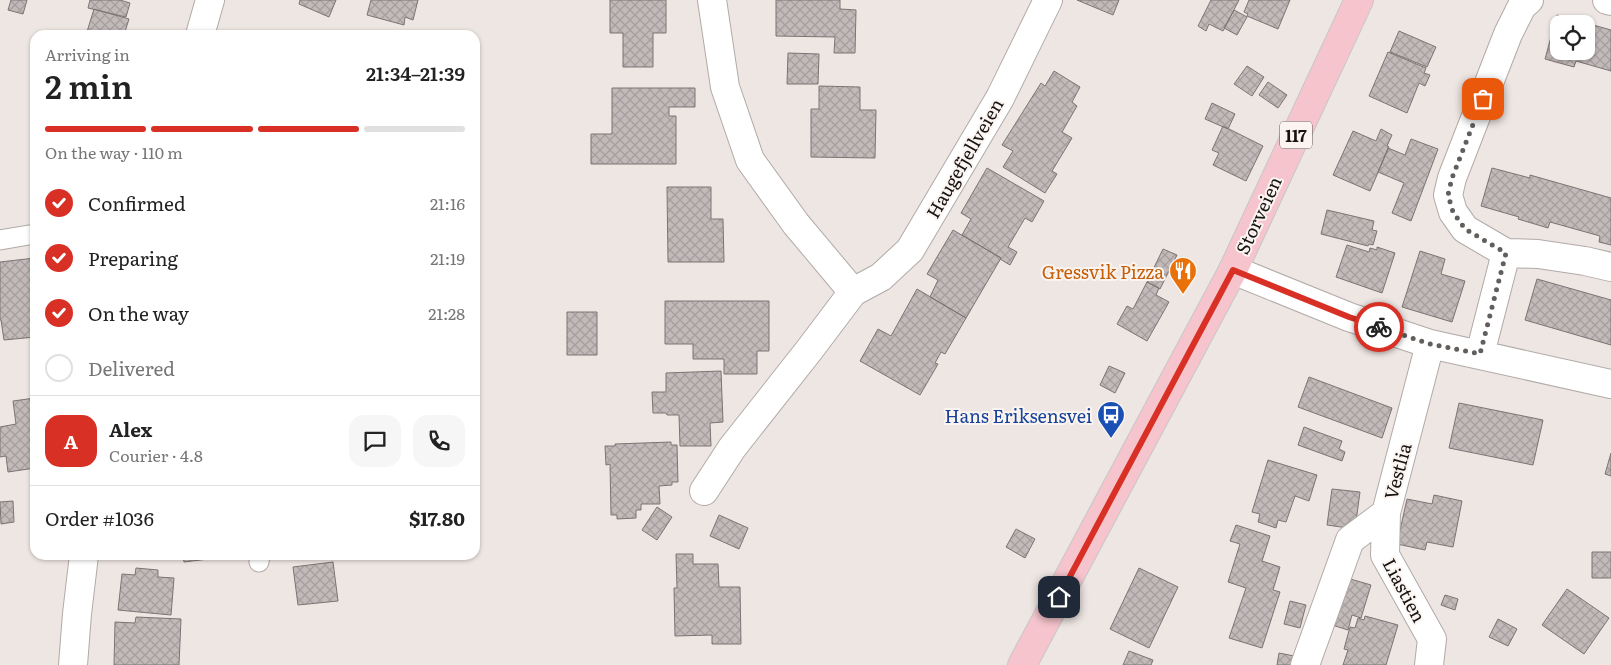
<!DOCTYPE html>
<html lang="en">
<head>
<meta charset="utf-8">
<style>
	body { margin:0; font-family:Literata,serif; background:#f6f6f6; color:#222; height:100vh; display:flex; flex-direction:column; font-size:19px; white-space:nowrap }
	* { box-sizing:border-box; margin:0 }
	p { font-size:16px; color:#767676 }
	.icon { flex:none; width:28px; height:28px; fill:none; stroke:currentColor; stroke-width:2; stroke-linecap:round; stroke-linejoin:round }
	.map { position:relative; flex:1; overflow:hidden }
	.sheet { position:absolute; left:30px; top:30px; width:450px; height:530px; display:flex; flex-direction:column; background:#fff; border-radius:15px; box-shadow:0 1px 4px #0004 }
	.sheet>* { flex:none }
	.buttons { position:absolute; left:1550px; top:15px; display:grid; gap:10px }
	.buttons a { display:grid; place-items:center; width:45px; height:45px; border-radius:10px; background:#fff; box-shadow:0 1px 4px #0004; font-size:25px }
	.pin { position:absolute; display:grid; place-items:center; width:42px; height:42px; color:#fff; margin:-21px; border-radius:10px; box-shadow:0 2px 8px #0006 }
	.courier { position:absolute; display:grid; place-items:center; width:50px; height:50px; margin:-25px; border:4px solid #d93025; border-radius:50%; background:#fff; color:#222; box-shadow:0 1px 6px #0007 }
	.overview em { font-style:normal; font-weight:600 }
	.overview div { display:flex; flex-direction:column-reverse }
	.overview { display:flex; align-items:center; justify-content:space-between; height:85px; padding:0 15px }
	h1 { font-size:32px; font-weight:600; line-height:38px }
	.bar { display:grid; grid-template-columns:repeat(4,1fr); gap:8px 5px; align-content:center; height:60px; padding:0 15px }
	.bar i { height:6px; border-radius:4px; background:#e0e0e0 }
	.bar .current { background:#d93025 }
	.bar p { grid-column:span 4 }
	.line { display:flex; align-items:center; gap:12px; padding:0 15px; border-top:1px solid #e0e0e0 }
	.line div { flex:1 }
	.round { display:grid; place-items:center; flex:none; width:52px; height:52px; border-radius:15px; background:#f6f6f6 }
	ol { padding:0 15px; list-style:none }
	li { display:flex; align-items:center; gap:15px; height:55px }
	li p { margin-inline-start:auto }
	li .icon { padding:5px; border-radius:50%; background:#d93025; color:#fff; stroke-width:4 }
	li:last-child { color:#767676 }
	li i { width:28px; height:28px; border:2px solid #e0e0e0; border-radius:50% }
	.map>svg:first-child { display:block }
	.building { fill:url(#building-cross-hatch); stroke:#7c7473; fill-rule:evenodd }
	.lines { fill:none; stroke-linecap:round; stroke-linejoin:round }
	.lane-casing { stroke:#b1aaa7; stroke-width:21 }
	.street-casing { stroke:#b1aaa7; stroke-width:30 }
	.primary-casing { stroke:#c7c7c6; stroke-width:30 }
	.lane { stroke:#fff; stroke-width:19 }
	.street { stroke:#fff; stroke-width:28 }
	.primary { stroke:#f6c4cd; stroke-width:28 }
	.done { stroke:#625e5c; stroke-width:5; stroke-dasharray:0 9 }
	.route { stroke:#d93025; stroke-width:6 }
	.labels { text-anchor:middle; dominant-baseline:central; stroke-width:4; stroke-linejoin:round; paint-order:stroke }
	.shield { fill:#fbf4f1; stroke:#5b5756; stroke-width:1 }
	.shield-label { font-size:16px; font-weight:bold; fill:#161413 }
	.street-label { font-size:18px; fill:#161413; stroke:#fbf4f1 }
	.food-label { font-size:18px; fill:#c56008; stroke:#fbf4f1; text-anchor:end }
	.transit-label { font-size:18px; fill:#164399; stroke:#fbf4f1; text-anchor:end }
</style>
</head>
<body>
<div class="map">
<svg width="1611" height="665" viewBox="0 0 1611 665">
	<defs>
		<pattern id="building-cross-hatch" width="8" height="8" patternUnits="userSpaceOnUse" patternTransform="scale(1.25)"><rect width="8" height="8" fill="#c2b9b9"/><path d="M0 0l8 8M0 8l8-8" fill="none" stroke="#a69e9e"/></pattern>
	</defs>
	<rect width="100%" height="100%" fill="#eee6e3"/>
	<path class="building" d="M11 0H27L23 14 8 10Z
		M90 0H120L130 3 126 17 88 8Z
		M300 0H336L329 17 299 4Z
		M371 0H418L413 20 405 17 404 25 367 15Z
		M610 0H666V33H653V67H623V33H610Z
		M776 0H840V9L856 10 855 53H834L835 37 776 36Z
		M1077 0H1119L1113 15Z
		M1211 0H1239L1223 31 1209 24 1206 31 1198 26Z
		M1249 0H1290L1278 29 1247 16 1248 14 1244 12Z
		M94 9 129 19 124 35H81V33L86 35Z
		M1234 10 1247 17 1237 35 1224 28Z
		M1557 15 1611 30V71L1576 61 1574 67 1545 59ZM1559 24H1586V51H1559Z
		M1399 31 1436 47 1427 67 1390 52Z
		M1388 52 1426 68 1424 73 1430 75 1425 86 1419 83 1407 113 1369 96Z
		M788 53 819 54 818 84H787Z
		M1247 66 1264 77 1252 96 1234 84Z
		M1054 71 1080 87 1072 102 1077 106 1062 132 1072 138 1052 171 1057 174 1045 193 1003 167 1013 151 1002 145 1041 83 1045 86Z
		M1268 82 1287 95 1278 108 1259 95Z
		M819 86 860 87V110H876L875 158 811 157V109H819Z
		M612 88H695V107H669V116H676V164H591V134H612Z
		M1212 103 1235 114 1228 129 1205 119Z
		M1223 126 1263 146 1246 181 1213 165 1219 153 1212 150Z
		M1381 129 1392 135 1387 146 1389 147 1370 191 1333 175 1353 131 1376 141Z
		M1411 139 1438 149 1411 221 1392 213 1404 183 1378 172 1388 148 1405 155Z
		M987 168 1044 201 1032 222 1025 218 1008 247 1017 252 1010 265 1000 259 1001 258 962 235 971 219 961 213Z
		M1492 168 1530 178V175L1611 198V245L1599 242 1600 236 1550 222 1548 228 1518 219 1519 217 1481 206Z
		M667 187H711V219H723L724 262H668Z
		M1327 210 1374 221 1372 230 1377 231 1373 245 1369 244 1368 246 1321 234Z
		M953 230 1001 258 966 318 930 297 938 280 927 274Z
		M1347 245 1369 252 1370 248 1377 250V247L1395 253 1382 293 1336 277Z
		M1163 249 1177 255 1160 289 1147 282Z
		M1420 251 1445 259 1441 274 1465 281 1452 322 1402 307Z
		M35 258V337L4 340 1 320H0V262Z
		M1537 279 1611 300V345L1525 320Z
		M1147 282 1159 288 1156 295 1169 302 1147 341 1117 324 1127 306 1133 309Z
		M917 289 966 318 945 354 941 352 935 363 938 364 920 395 860 361 878 329 891 336Z
		M665 301H769V351H757V374H724V359H693V344H665Z
		M567 312H597V355H567Z
		M1109 366 1125 373 1115 393 1100 385Z
		M721 371 723 422 710 423 711 446H680L679 415H667L666 413H653L652 392H666V373Z
		M1309 377 1392 408 1382 438 1298 407Z
		M35 398V468L8 472 6 456 0 457V427L16 424 13 401Z
		M1459 403 1543 420 1533 465 1449 448Z
		M1304 427 1342 441 1339 449 1345 452 1342 461 1298 445Z
		M671 442V445H677L678 482H672V485L659 486 660 504H641V510H636V518L617 519V515H611L610 464 606 465 605 446H615V444Z
		M1611 453V476L1605 474Z
		M1268 460 1317 475 1309 501 1295 496 1286 522 1278 520 1276 528 1258 522 1260 514 1252 512Z
		M1332 489 1360 492 1355 529 1327 525Z
		M1434 495 1462 501 1453 547 1427 542 1425 550 1397 544 1407 499 1432 504Z
		M13 501 14 522 1 524 0 502Z
		M657 507 672 517 657 540 642 530Z
		M719 515 748 528 739 549 710 536Z
		M1236 525 1270 536 1262 561 1280 567 1273 590 1280 592 1262 648 1229 638 1246 588 1228 582 1240 544 1230 541Z
		M1016 529 1035 539 1025 558 1006 547Z
		M1592 552H1611V578H1592Z
		M676 554H693V564H718L719 587H740L741 644H712V635L675 636 674 588H677Z
		M183 555H225V557L184 562Z
		M333 562 338 601 298 605 293 567Z
		M136 568 158 570V577L174 578 171 615 118 610 122 574 135 575Z
		M1139 568 1178 587 1149 648 1110 629Z
		M1340 576 1371 585 1361 618 1352 615 1348 630 1326 623Z
		M1567 589 1609 618 1584 654 1542 625Z
		M1445 595 1458 599 1455 610 1441 605Z
		M1290 601 1306 605 1300 628 1284 624Z
		M1365 616 1398 625 1386 665H1343L1348 650 1344 649 1350 627 1355 628 1358 618 1364 620Z
		M136 617 181 619 179 665H114L115 622 135 623Z
		M1498 619 1517 629 1508 646 1489 637Z
		M1129 651 1153 660 1151 665H1123Z
		M1279 653 1294 656 1292 665H1277Z"/>
	<g class="lines">
		<defs>
			<path id="lane" d="M0 240 35 234
				M259 562 260 555"/>
			<path id="street" d="M712 0 725 87 750 160 796 224 853 292
				M1529 0 1522 6 1508 34 1452 178 1448 195 1453 212 1465 229 1506 253 1538 254 1585 261 1611 267
				M1607 0 1611 1
				M200 35 210 0
				M1233 270 1349 317 1430 344 1611 384
				M1480 354 1506 253
				M704 491 732 448 810 349 853 292 881 277 910 250 1000 98 1048 0
				M1386 513 1385 555 1432 639 1429 665
				M73 665 77 614 84 555
				M1305 665 1350 540 1386 513 1430 344"/>
			<path id="primary" d="M1022 665 1233 270 1359 0"/>
		</defs>
		<use href="#lane" class="lane-casing"/>
		<use href="#street" class="street-casing"/>
		<use href="#primary" class="primary-casing"/>
		<use href="#lane" class="lane"/>
		<use href="#street" class="street"/>
		<use href="#primary" class="primary"/>
	</g>
	<g class="lines">
		<path class="done" d="M1379 327 1430 344 1480 354 1506 253 1465 229 1453 212 1448 195 1452 178 1483 99"/>
		<path class="route" d="M1059 597 1233 270 1349 317 1379 327"/>
	</g>
	<defs>
		<symbol id="restaurant-pin" viewBox="-11 -11 22 30"><path d="M0 17L-7.5 6A9.5 9.5 0 1 1 7.5 6Z" fill="#e8710a" stroke="#fbf4f1"/><path d="M-5-6h1v4h1v-4h1v4h1v-4h1v5L-1.5 .5V6h-2V.5L-5-1ZM5-6V6H3V1.5H1.5Q1.5-4 5-6Z" fill="#fff"/></symbol>
		<symbol id="bus-pin" viewBox="-11 -11 22 30"><path d="M0 17L-7.5 6A9.5 9.5 0 1 1 7.5 6Z" fill="#1a4fb4" stroke="#fbf4f1"/><path d="M-5-6H5V4H4V6H2V4H-2V6H-4V4H-5ZM-3.5-4V0h7V-4ZM-3.5 1.2v1.5H-2V1.2ZM2 1.2v1.5H3.5V1.2Z" fill="#fff"/></symbol>
	</defs>
	<g fill-rule="evenodd">
		<use href="#restaurant-pin" x="1167" y="255" width="32" height="43"/>
		<use href="#bus-pin" x="1095" y="399" width="32" height="43"/>
	</g>
	<g class="labels">
		<rect class="shield" x="1280" y="121.5" width="32" height="27" rx="4"/>
		<g class="shield-label">
			<text x="1296" y="135">117</text>
		</g>
		<g class="street-label">
			<text transform="translate(964 158) rotate(-60)">Haugefjellveien</text>
			<text transform="translate(1258 215) rotate(-65)">Storveien</text>
			<text transform="translate(1397 471) rotate(-75)">Vestlia</text>
			<text transform="translate(1405 590) rotate(62)">Liastien</text>
		</g>
		<g class="food-label">
			<text x="1164" y="271">Gressvik Pizza</text>
		</g>
		<g class="transit-label">
			<text x="1092" y="415">Hans Eriksensvei</text>
		</g>
	</g>
</svg>
<div class="buttons">
<a><svg class="icon" aria-label="locate" viewBox="0 0 24 24"><circle cx="12" cy="12" r="6"/><path d="M12 2v4M12 18v4M2 12h4M18 12h4"/></svg></a>
</div>
<div class="pin" style="left:1483px;top:99px;background:#ea580c"><svg class="icon" aria-label="bag" viewBox="0 0 24 24"><path d="M5 8h14l-1 12H6zM9 8a3 3 0 0 1 6 0"/></svg></div>
<div class="pin" style="left:1059px;top:597px;background:#1f2937"><svg class="icon" aria-label="home" viewBox="0 0 24 24"><path d="M3 11l9-7 9 7M6 9v11h12V9"/></svg></div>
<div class="courier" style="left:1379px;top:327px"><svg class="icon" aria-label="bike" viewBox="0 0 24 24"><circle cx="6" cy="16" r="4"/><circle cx="18" cy="16" r="4"/><path d="M6 16l4-8h5l3 8M10 8l3 8H6M13 5h3"/></svg></div>
<section class="sheet">
<div class="overview"><div><h1>2 min</h1><p>Arriving in</p></div><em>21:34–21:39</em></div>
<div class="bar"><i class="current"></i><i class="current"></i><i class="current"></i><i></i><p>On the way · 110 m</p></div>
<ol>
<li><svg class="icon" aria-label="check" viewBox="0 0 24 24"><path d="M5 12l5 5 9-10"/></svg>Confirmed<p>21:16</p></li>
<li><svg class="icon" aria-label="check" viewBox="0 0 24 24"><path d="M5 12l5 5 9-10"/></svg>Preparing<p>21:19</p></li>
<li><svg class="icon" aria-label="check" viewBox="0 0 24 24"><path d="M5 12l5 5 9-10"/></svg>On the way<p>21:28</p></li>
<li><i></i>Delivered</li>
</ol>
<div class="line" style="height:90px"><b class="round" style="background:#d93025;color:#fff">A</b><div><b>Alex</b><p>Courier · 4.8</p></div><a class="round"><svg class="icon" aria-label="chat" viewBox="0 0 24 24"><path d="M4 5h16v11H9l-5 4z"/></svg></a><a class="round"><svg class="icon" aria-label="phone" viewBox="0 0 24 24"><path d="M5 4h4l2 5-3 2q2 4 5 5l2-3 5 2v4C11 20 4 13 5 4z"/></svg></a></div>
<div class="line" style="height:65px"><div>Order #1036</div><b>$17.80</b></div>
</section>
</div>
</body>
</html>
